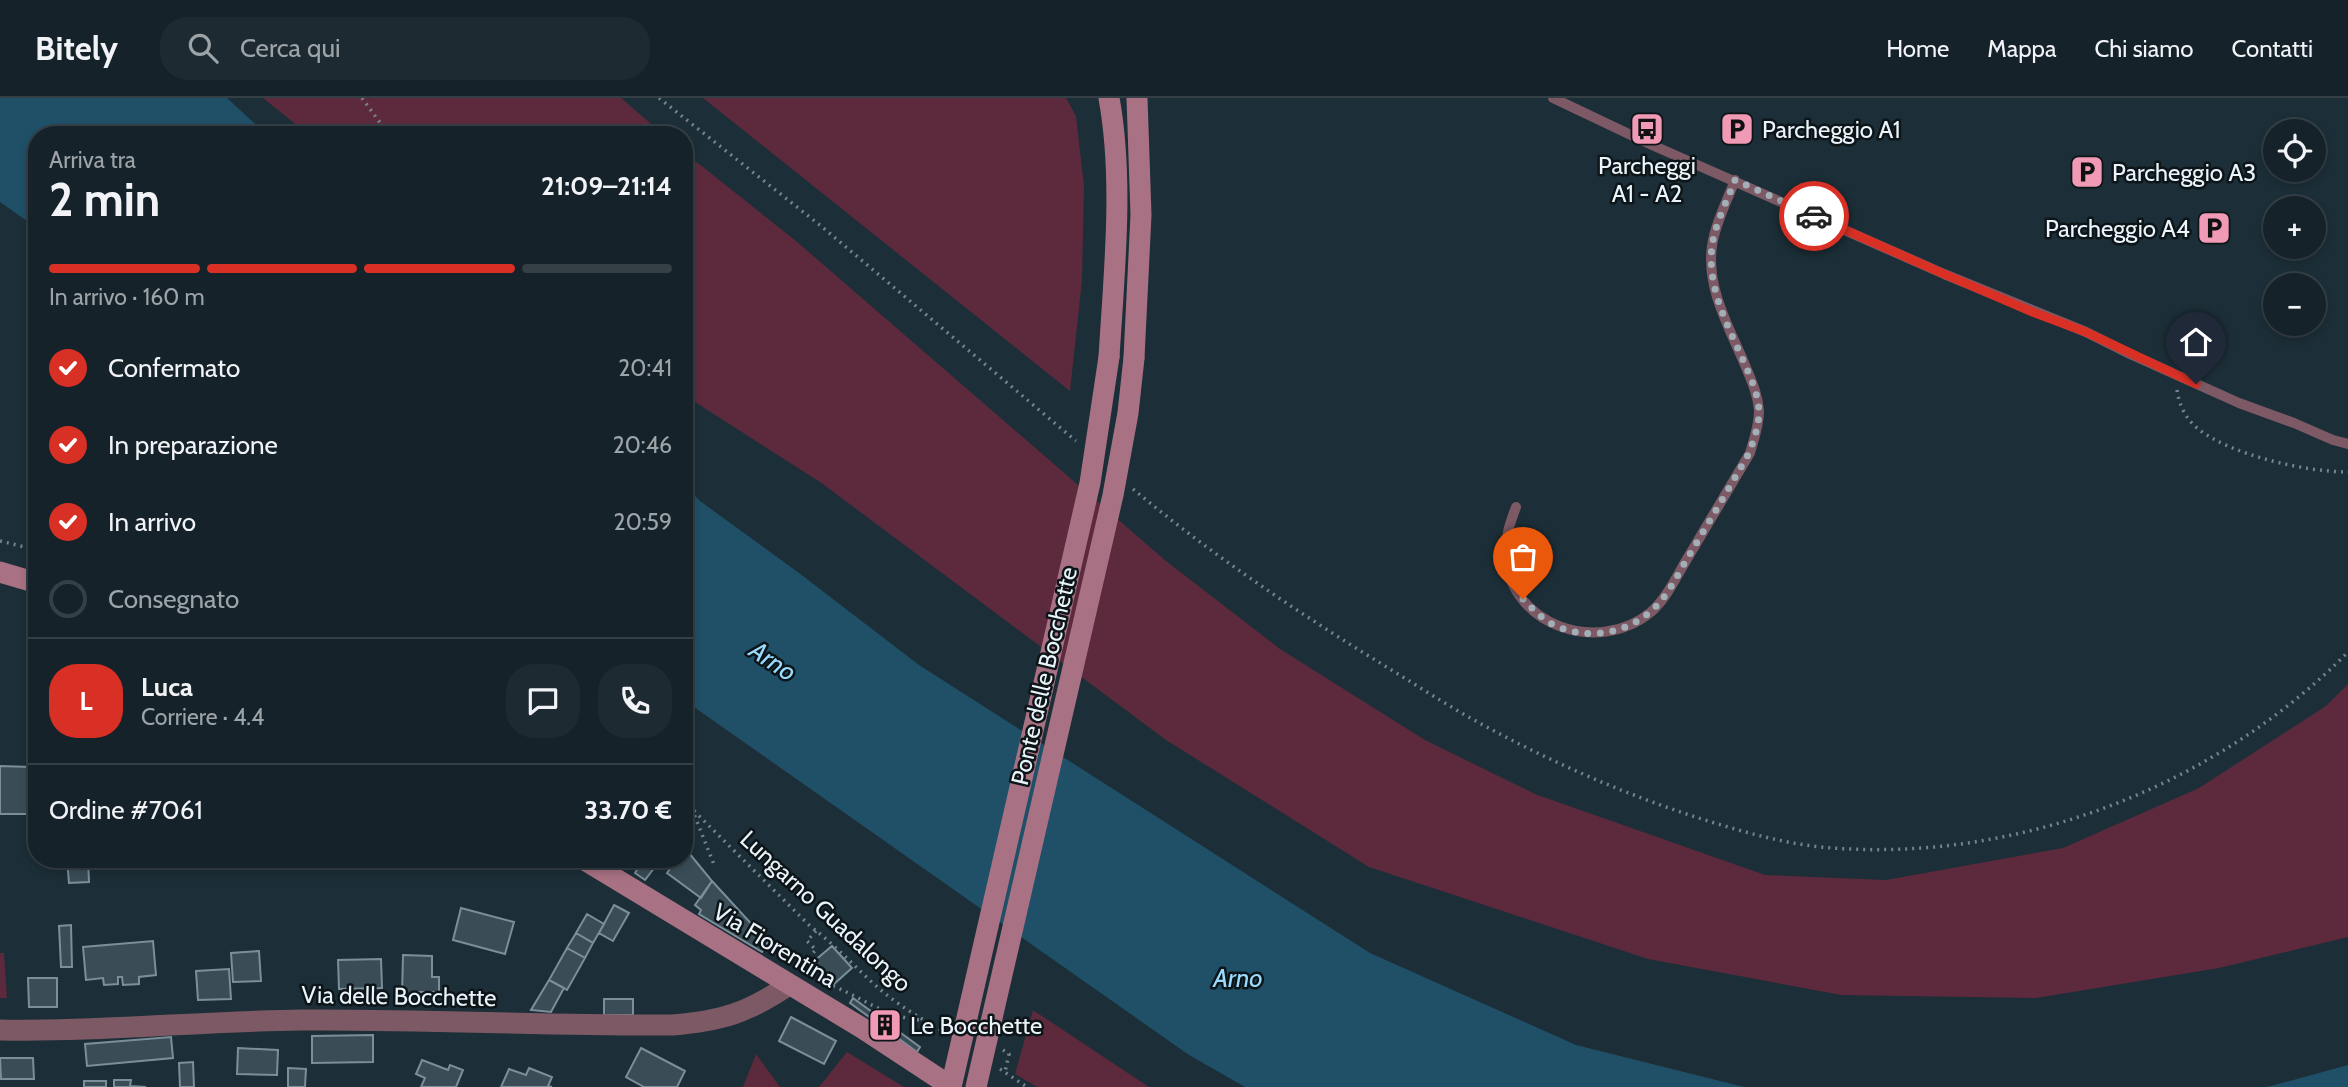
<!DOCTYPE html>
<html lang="it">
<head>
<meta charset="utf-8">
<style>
	body { margin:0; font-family:Cabin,sans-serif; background:#1e2a31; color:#f1f3f6; height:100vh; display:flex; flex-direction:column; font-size:26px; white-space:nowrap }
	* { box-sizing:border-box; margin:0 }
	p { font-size:23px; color:#9da4a8 }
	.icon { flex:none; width:38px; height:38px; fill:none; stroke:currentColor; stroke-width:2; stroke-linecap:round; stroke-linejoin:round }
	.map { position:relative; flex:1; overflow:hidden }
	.side { position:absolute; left:28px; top:28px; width:665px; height:742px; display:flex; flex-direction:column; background:#152229; border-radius:28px; box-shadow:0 4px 10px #0003,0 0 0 2px #343f46 }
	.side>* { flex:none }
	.tools { position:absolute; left:2263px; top:21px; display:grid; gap:14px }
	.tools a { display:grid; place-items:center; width:63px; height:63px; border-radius:50%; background:#152229; box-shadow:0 4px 10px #0003,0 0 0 2px #343f46; font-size:35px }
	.pin { position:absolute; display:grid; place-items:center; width:60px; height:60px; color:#fff; margin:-72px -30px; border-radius:50% 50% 50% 0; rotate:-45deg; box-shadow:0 0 7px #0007 }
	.pin .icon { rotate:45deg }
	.courier { position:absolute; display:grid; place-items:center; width:70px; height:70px; margin:-35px; border:5px solid #d93025; border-radius:50%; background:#fff; color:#222; box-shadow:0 2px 9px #0007 }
	.head em { font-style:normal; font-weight:700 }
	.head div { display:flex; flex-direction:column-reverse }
	.head { display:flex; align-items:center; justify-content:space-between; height:119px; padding:0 21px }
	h1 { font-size:46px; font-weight:700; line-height:52px }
	.bar { display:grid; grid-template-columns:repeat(4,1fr); gap:10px 7px; align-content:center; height:84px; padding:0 21px }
	.bar i { height:9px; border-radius:5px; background:#343f46 }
	.bar .current { background:#d93025 }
	.bar p { grid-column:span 4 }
	.line { display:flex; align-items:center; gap:18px; padding:0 21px; border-top:2px solid #343f46 }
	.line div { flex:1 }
	.round { display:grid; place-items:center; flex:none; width:74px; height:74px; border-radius:28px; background:#1e2a31 }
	ol { padding:0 21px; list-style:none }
	li { display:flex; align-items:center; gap:21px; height:77px }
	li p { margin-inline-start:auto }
	li .icon { padding:7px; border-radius:50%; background:#d93025; color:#fff; stroke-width:4 }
	li:last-child { color:#9da4a8 }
	li i { width:38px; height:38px; border:4px solid #343f46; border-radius:50% }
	header { display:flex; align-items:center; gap:42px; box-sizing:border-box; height:98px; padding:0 35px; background:#152229; border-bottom:2px solid #343f46 }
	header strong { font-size:33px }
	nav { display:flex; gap:38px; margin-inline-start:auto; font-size:24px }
	.search { width:490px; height:63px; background:#1e2a31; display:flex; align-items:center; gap:18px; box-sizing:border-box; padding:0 24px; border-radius:28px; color:#9da4a8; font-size:26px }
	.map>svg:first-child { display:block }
	.green { fill:#5c2a3c }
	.water { fill:#1f5067 }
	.building { fill:#3a4d57; stroke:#7b8f9a; stroke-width:2 }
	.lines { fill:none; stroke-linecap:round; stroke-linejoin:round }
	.path { stroke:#76858d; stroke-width:3.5; stroke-dasharray:2 5; stroke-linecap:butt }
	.lane { stroke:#7c5964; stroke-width:10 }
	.street { stroke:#7c5964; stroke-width:21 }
	.secondary { stroke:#a97284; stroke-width:21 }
	.secondary-bridge { stroke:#a97284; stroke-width:21 }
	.done { stroke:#a2afb6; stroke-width:7; stroke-dasharray:0 12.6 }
	.route { stroke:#d93025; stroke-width:9 }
	.labels { text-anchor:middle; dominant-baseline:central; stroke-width:5; stroke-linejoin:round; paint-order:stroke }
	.poi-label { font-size:24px; fill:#eaf5fb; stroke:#0d1519; text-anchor:start }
	.street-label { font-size:24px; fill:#eaf5fb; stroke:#0d1519 }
	.water-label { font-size:26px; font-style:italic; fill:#99dcfe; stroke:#0d1519 }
</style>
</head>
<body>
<header>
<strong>Bitely</strong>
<div class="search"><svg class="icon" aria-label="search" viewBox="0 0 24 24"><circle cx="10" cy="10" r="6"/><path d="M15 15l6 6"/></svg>Cerca qui</div>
<nav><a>Home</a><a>Mappa</a><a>Chi siamo</a><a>Contatti</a></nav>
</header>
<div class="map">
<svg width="2348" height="989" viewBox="0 0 2348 989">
	<rect width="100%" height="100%" fill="#1c2e37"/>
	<path class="green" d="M263 0H621L664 37H309Z
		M703 0H1066L1076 18 1084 88 1082 182 1070 293Z
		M684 54 796 143 1166 463 1280 551 1425 642 1535 696 1765 777 1886 782 2063 750 2199 690 2326 608 2348 586V839L2219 870 2036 900 1841 897 1648 861 1369 769 1166 642 820 384 684 297Z
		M0 855H4L7 900H0Z
		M1033 912 1149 989H1037L1015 976Z
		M847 954 904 989H819Z
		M756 956 780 989H743Z"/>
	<path class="water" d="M0 0H227L267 37H37V130L0 104Z
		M684 387 700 403 799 475 919 567 1370 855 1576 947 1744 989H1245L1189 957 684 602Z
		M2348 967V989H2264L2271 988Z"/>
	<path class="building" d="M0 668 31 669 28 716H0Z
		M684 749 712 783 701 800 667 775 675 764 672 761H684Z
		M67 761H88L89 784 69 785Z
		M644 761H661L645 782 635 775Z
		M712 783 768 844 762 854 699 816 701 812 695 807Z
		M614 807 629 815 613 843 599 835Z
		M461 810 514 824 505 856 453 842Z
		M587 816 604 826 593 845 576 835Z
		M71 827 72 869H61L59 828Z
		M576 835 593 845 585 860 567 850Z
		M153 843 156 877 139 879V886L123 887 122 879H118V886L104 887 103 880 86 882 83 849Z
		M832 848 852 870 834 886 813 864Z
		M567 850 585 860 567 892 549 882Z
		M259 853 261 883 233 884 231 855Z
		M403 857 432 858V879H439V894H418V897H402Z
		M381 861 382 890 339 891 338 862Z
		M229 871 231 901 198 902 196 873Z
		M28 880H57V909H29Z
		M549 882 564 890 551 914 531 912Z
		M853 900 920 949 917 954 850 905Z
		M604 901H633V917H604Z
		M791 919 836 943 824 966 779 943Z
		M373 937V964L312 965V938Z
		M171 939 173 960 87 968 85 946Z
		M238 950 278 952 277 977 237 976Z
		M641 950 685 973 677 989H644L626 979Z
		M0 960H33L34 981H1Z
		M422 962 448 972 450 967 463 972 456 989H421L425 980 416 976Z
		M193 964 194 989H180L179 965Z
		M288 970 306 971 305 989H288Z
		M529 970 552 979 548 988 552 989H501L509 971 526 977Z
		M114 982H131L130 988 146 989H114Z
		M84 983H106V989H84Z"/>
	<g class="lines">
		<path class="path" d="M362 0 389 37
			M659 0 821 128 1076 343
			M2177 292C2179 306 2185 320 2197 330 2230 357 2306 374 2348 374
			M1133 391C1212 457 1297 514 1385 568 1418 588 1451 610 1485 628 1555 666 1629 698 1705 722 1747 735 1789 747 1832 750 2020 764 2216 688 2348 554
			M0 443 37 452
			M684 703 810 828C834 846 853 867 875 887 896 906 920 920 944 934
			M692 711 715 769
			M798 869 816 852 807 843 816 833
			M833 888C865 901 883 918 919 922
			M1003 952 1009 956 1005 974
			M1000 971 1027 989"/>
		<path class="lane" d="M1553 0 1652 47 1944 176 2086 234 2130 256 2239 305 2294 325 2333 342 2348 346
			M1516 409C1510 425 1505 439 1506 456 1508 527 1598 558 1651 514 1668 499 1678 475 1690 456 1710 422 1730 389 1750 355 1754 341 1759 328 1759 313 1758 296 1751 282 1745 267 1729 229 1706 190 1712 148 1715 126 1727 103 1735 82"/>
		<path class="street" d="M0 932C101 934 201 923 302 922 425 921 549 928 672 927 722 923 747 915 789 887"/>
		<path class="secondary" d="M1109 259C1114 176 1124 82 1109 0
			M1134 260 1141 117 1137 0
			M0 474 37 485
			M583 761 862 930 938 980"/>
		<path class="secondary-bridge" d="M951 989 1090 385 1109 259
			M976 989 1113 397 1128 315 1134 260"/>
	</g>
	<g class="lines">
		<path class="done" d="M1523 501C1533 511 1543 522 1556 528 1588 542 1625 536 1651 513 1668 499 1678 475 1690 456 1710 422 1730 389 1749 355 1754 341 1759 328 1759 313 1758 295 1750 278 1743 262 1727 226 1707 189 1712 148 1715 126 1727 103 1735 82L1814 118"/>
		<path class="route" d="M1814 118 1944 176 2035 215 2086 234 2196 286"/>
	</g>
	<defs>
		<symbol id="bus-square" viewBox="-11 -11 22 22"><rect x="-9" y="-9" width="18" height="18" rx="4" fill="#f09ab6" stroke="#0d1519"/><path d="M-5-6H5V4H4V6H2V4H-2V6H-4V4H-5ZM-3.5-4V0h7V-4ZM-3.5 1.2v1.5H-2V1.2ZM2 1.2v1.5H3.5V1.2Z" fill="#111"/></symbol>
		<symbol id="parking-square" viewBox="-11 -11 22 22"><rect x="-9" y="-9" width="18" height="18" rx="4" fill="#f09ab6" stroke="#0d1519"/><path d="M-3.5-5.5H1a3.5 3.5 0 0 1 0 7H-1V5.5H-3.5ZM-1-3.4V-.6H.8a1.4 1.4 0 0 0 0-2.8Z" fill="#111"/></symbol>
		<symbol id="building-square" viewBox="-11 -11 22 22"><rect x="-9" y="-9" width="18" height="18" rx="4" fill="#f09ab6" stroke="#0d1519"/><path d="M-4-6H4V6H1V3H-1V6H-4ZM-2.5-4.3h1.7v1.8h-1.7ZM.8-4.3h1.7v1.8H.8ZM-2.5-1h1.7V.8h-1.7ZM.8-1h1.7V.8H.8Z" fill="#111"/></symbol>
	</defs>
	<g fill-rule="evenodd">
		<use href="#bus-square" x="1628" y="12" width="38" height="38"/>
		<use href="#parking-square" x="1718" y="12" width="38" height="38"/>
		<use href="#parking-square" x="2068" y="55" width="38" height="38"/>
		<use href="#parking-square" x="2195" y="111" width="38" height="38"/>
		<use href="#building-square" x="866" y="908" width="38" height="38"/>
	</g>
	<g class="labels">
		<g class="poi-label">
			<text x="1762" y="31">Parcheggio A1</text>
			<text x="1647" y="67" text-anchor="middle">Parcheggi<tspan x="1647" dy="28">A1 - A2</tspan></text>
			<text x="2112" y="74">Parcheggio A3</text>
			<text x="2190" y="130" text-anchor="end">Parcheggio A4</text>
			<text x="910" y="927">Le Bocchette</text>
		</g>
		<g class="street-label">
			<text transform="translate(1044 578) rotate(-77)">Ponte delle Bocchette</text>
			<text transform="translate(826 813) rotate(43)">Lungarno Guadalongo</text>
			<text transform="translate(775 847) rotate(31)">Via Fiorentina</text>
			<text transform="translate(399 898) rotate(1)">Via delle Bocchette</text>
		</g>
		<g class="water-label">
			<text transform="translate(773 563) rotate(34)">Arno</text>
			<text x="1238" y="880">Arno</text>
		</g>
	</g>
</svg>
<div class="tools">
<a><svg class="icon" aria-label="locate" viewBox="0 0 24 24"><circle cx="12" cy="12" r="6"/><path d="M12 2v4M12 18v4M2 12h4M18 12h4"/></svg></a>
<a>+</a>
<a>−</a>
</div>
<div class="pin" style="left:1523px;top:501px;background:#ea580c"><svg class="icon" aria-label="bag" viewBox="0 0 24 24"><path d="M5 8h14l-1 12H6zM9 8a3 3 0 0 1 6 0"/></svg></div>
<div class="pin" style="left:2196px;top:286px;background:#1f2937"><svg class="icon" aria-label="home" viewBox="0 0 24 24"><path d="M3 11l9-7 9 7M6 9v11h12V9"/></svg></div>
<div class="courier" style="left:1814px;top:118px"><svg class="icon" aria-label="car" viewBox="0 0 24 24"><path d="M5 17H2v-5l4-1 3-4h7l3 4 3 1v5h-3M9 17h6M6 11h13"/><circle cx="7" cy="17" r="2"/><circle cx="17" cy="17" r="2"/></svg></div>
<section class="side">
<div class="head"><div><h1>2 min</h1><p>Arriva tra</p></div><em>21:09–21:14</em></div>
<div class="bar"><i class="current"></i><i class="current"></i><i class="current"></i><i></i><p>In arrivo · 160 m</p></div>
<ol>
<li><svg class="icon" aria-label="check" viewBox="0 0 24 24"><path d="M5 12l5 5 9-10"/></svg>Confermato<p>20:41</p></li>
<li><svg class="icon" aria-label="check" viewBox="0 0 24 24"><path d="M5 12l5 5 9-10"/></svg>In preparazione<p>20:46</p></li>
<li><svg class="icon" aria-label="check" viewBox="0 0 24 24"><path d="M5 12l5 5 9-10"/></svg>In arrivo<p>20:59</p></li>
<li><i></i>Consegnato</li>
</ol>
<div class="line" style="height:126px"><b class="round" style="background:#d93025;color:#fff">L</b><div><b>Luca</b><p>Corriere · 4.4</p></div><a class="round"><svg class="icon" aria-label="chat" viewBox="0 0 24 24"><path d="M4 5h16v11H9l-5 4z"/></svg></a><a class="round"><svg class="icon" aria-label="phone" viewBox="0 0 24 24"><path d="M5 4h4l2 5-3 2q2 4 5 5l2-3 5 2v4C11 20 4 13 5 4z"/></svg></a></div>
<div class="line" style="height:91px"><div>Ordine #7061</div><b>33.70 €</b></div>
</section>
</div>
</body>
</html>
